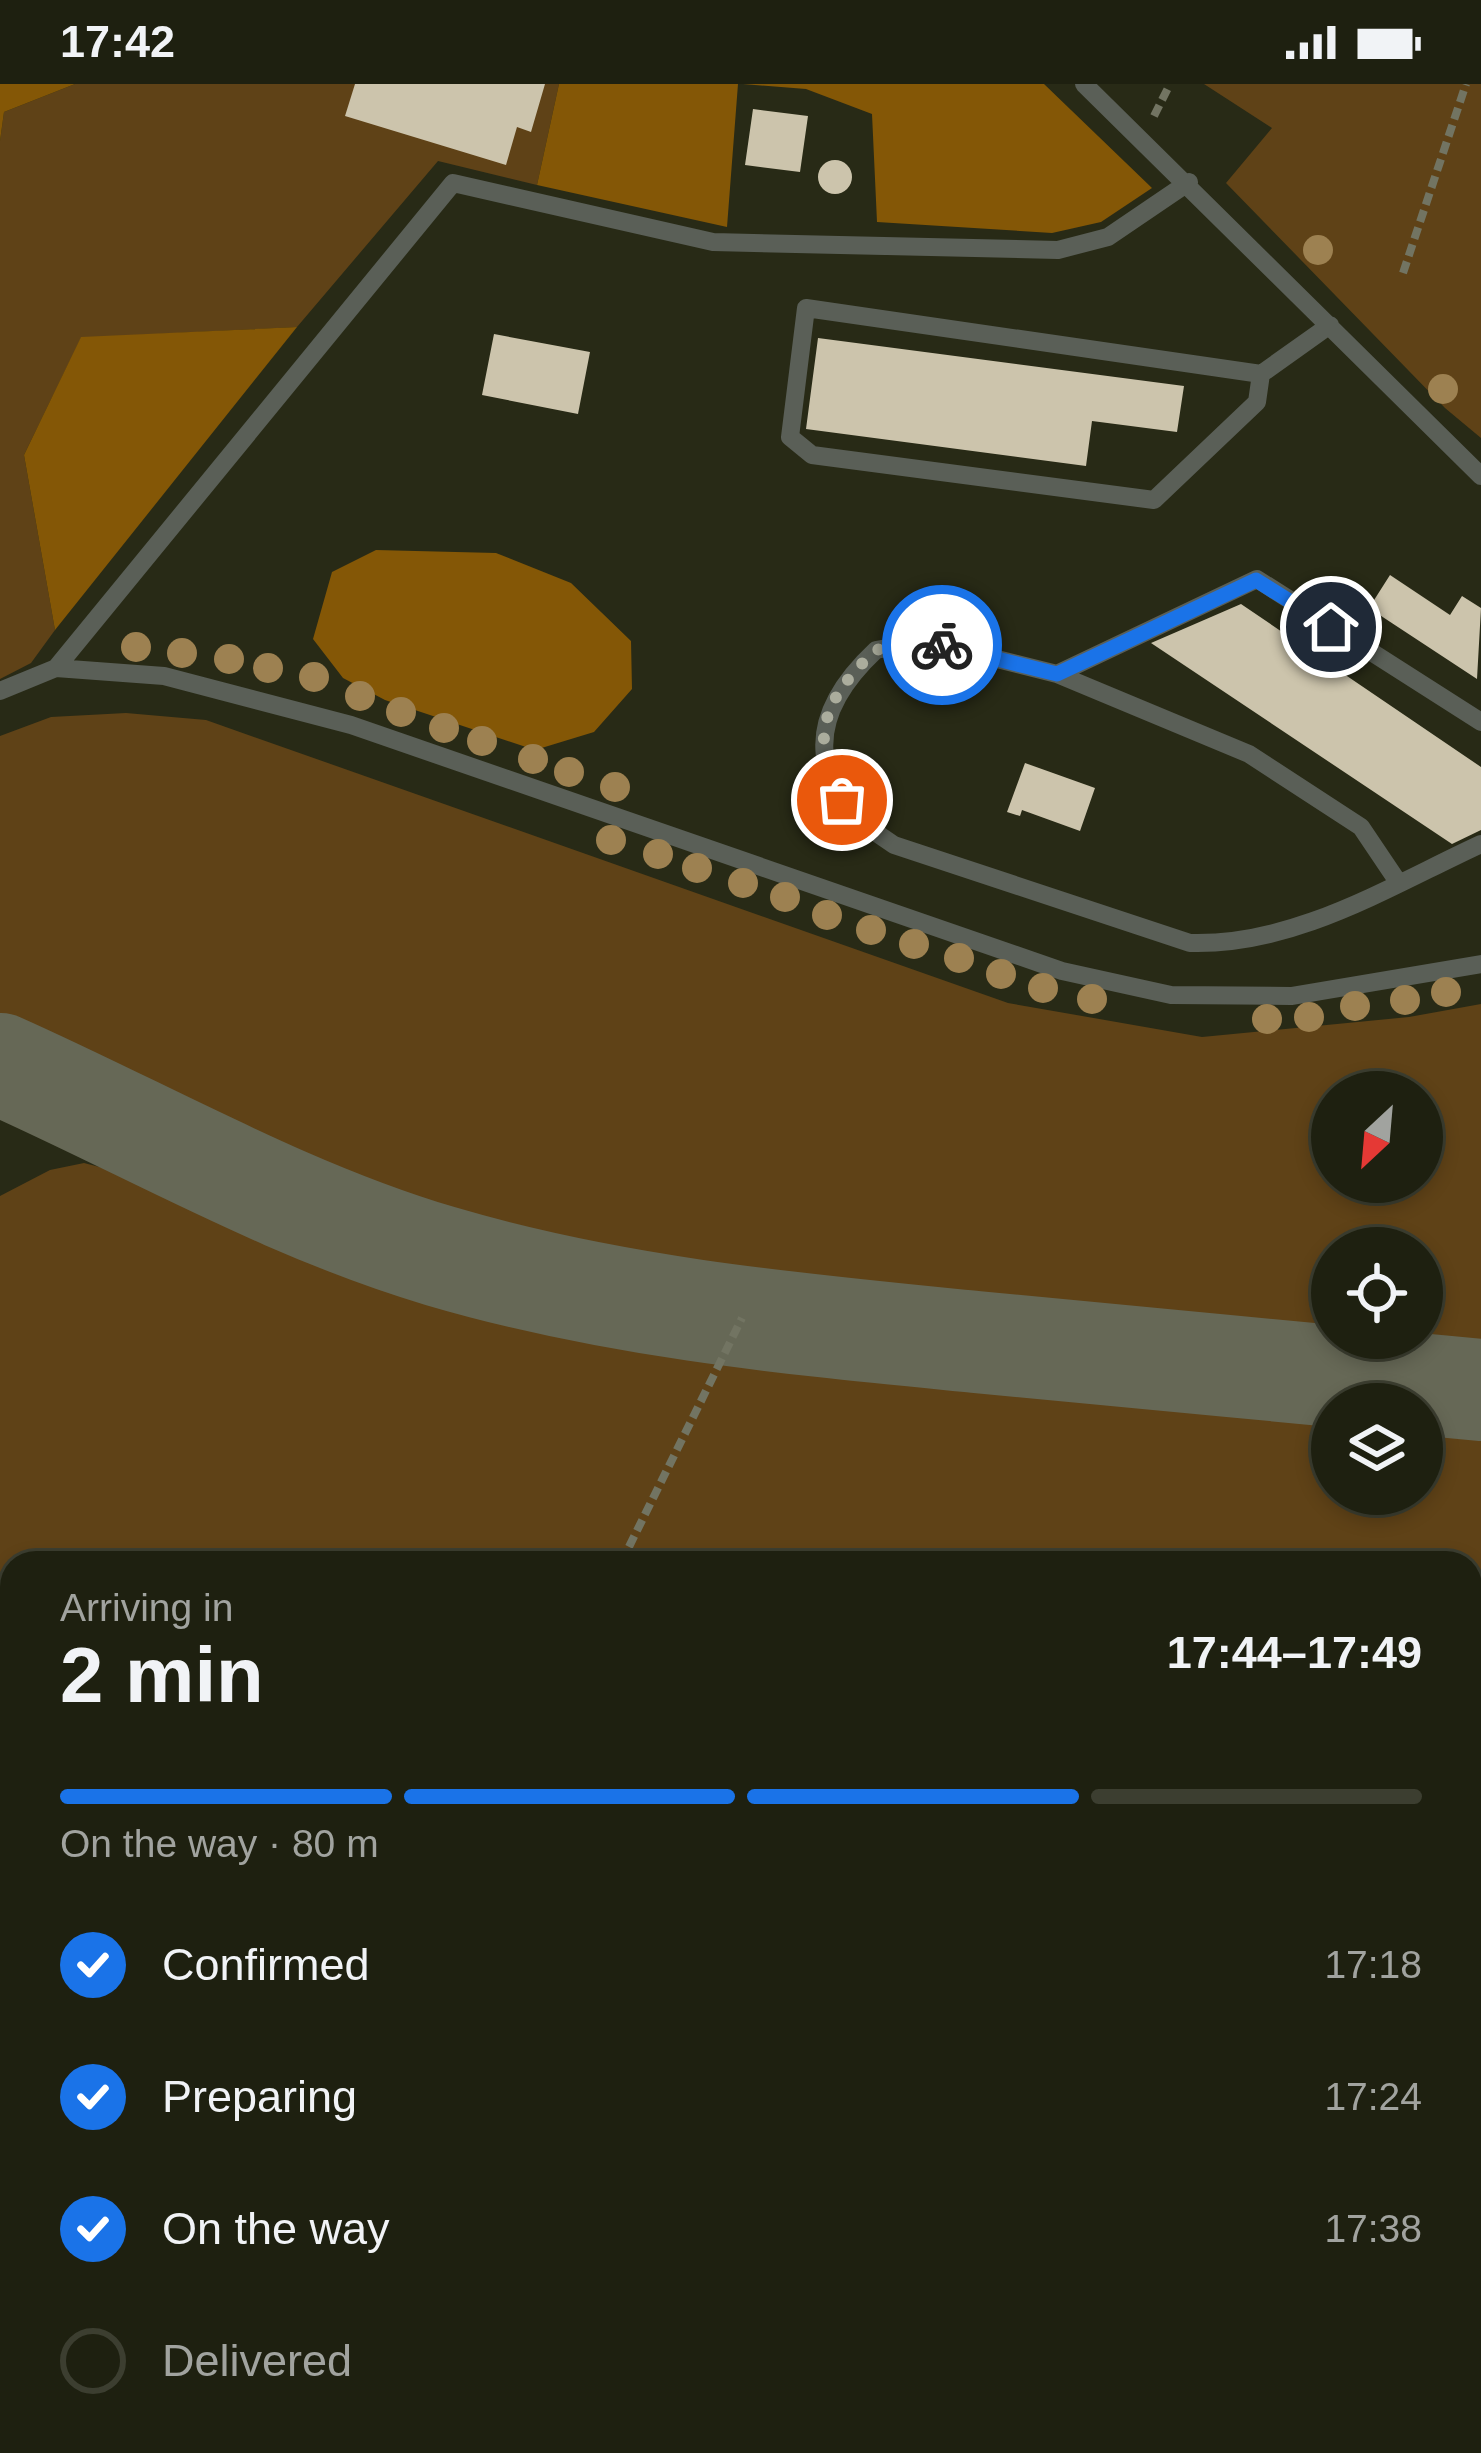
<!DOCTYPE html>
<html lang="en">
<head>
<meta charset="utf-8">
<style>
	body { margin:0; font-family:Helvetica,sans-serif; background:#262819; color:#f1f3f6; height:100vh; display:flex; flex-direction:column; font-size:45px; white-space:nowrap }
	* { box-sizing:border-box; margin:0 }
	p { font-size:39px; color:#a1a39f }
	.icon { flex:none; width:66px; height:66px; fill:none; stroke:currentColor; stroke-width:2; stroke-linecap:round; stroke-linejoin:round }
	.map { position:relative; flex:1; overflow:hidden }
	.sheet { position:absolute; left:0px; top:1467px; width:1482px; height:903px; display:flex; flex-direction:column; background:#1e2010; border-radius:36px 36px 0 0; box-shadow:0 6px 18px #0003,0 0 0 3px #3c3e30 }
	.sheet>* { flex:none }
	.needle { width:78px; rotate:206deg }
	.controls { position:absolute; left:1311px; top:987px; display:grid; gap:24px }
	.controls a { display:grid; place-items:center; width:132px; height:132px; border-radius:50%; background:#1e2010; box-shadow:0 6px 18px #0003,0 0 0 3px #3c3e30; font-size:60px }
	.pin { position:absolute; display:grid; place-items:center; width:102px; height:102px; color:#fff; margin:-51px; border:6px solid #fff; border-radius:50%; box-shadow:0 3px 12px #0007 }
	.courier { position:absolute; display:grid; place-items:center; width:120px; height:120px; margin:-60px; border:9px solid #1a73e8; border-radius:50%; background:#fff; color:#222; box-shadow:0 3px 15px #0007 }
	.summary em { font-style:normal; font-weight:700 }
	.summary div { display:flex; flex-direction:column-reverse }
	.summary { display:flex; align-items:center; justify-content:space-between; height:204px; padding:0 60px }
	h1 { font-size:78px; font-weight:700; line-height:90px }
	.bar { display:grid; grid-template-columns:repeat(4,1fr); gap:18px 12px; align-content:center; height:144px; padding:0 60px }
	.bar i { height:15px; border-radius:9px; background:#3c3e30 }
	.bar .selected { background:#1a73e8 }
	.bar p { grid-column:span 4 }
	ol { padding:0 60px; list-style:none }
	li { display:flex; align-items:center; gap:36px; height:132px }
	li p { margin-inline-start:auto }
	li .icon { padding:12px; border-radius:50%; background:#1a73e8; color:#fff; stroke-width:4 }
	li:last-child { color:#a1a39f }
	li i { width:66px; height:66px; border:6px solid #3c3e30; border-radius:50% }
	.status { display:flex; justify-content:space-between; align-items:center; height:84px; padding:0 60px; background:#1e2010; direction:ltr }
	.status svg { height:33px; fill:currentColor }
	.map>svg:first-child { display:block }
	.green { fill:#5f4217; fill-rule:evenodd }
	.forest { fill:#845706 }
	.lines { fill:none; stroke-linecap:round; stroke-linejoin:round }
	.taxiway { stroke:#666856; stroke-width:102 }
	.building { fill:#ccc4ac }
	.path { stroke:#727462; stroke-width:8; stroke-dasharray:12 6; stroke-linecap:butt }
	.lane { stroke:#5a5f57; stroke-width:18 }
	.tree { fill:#9d8151 }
	.done { stroke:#abad9d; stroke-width:12; stroke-dasharray:0 21.6 }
	.route { stroke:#1a73e8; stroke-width:15 }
</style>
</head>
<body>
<div class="status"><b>17:42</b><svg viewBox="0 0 49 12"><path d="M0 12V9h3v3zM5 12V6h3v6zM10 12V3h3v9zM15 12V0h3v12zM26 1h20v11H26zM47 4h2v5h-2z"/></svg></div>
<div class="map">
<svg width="1481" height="2369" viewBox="0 0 1481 2369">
	<rect width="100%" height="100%" fill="#282a16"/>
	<path class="green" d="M75 0H559L537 101 438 77 297 243 81 254 24 371 55 546 31 579 0 595V57L4 28Z
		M1204 0H1481V354L1445 324 1226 99 1272 44Z
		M126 629 206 636 1008 919 1202 953 1409 933 1481 920V1269L1335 1254H1422V1164H1332V1254C1015 1222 689 1208 383 1114 248 1073 123 998 0 930V652L51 633ZM1422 1008V1098H1332V1008Z
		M84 1079 142 1094 353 1182 463 1216 687 1266 1332 1332V1410H1422V1342L1481 1348V2369H0V1112L50 1086ZM1470 1479V2358H12V1479Z"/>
	<path class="forest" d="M0 0H75L4 28 0 57Z
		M559 0H738L727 143 537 101Z
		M743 0H1044L1152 104 1101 138 1052 149 877 138 872 30 806 5Z
		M297 243 55 546 24 371 81 253Z
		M376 466 496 469 571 499 631 557 632 605 594 648 535 666 385 616 343 594 313 555 332 488Z"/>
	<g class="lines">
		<path class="taxiway" d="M0 980C146 1045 285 1126 440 1172 616 1224 794 1240 976 1258 1144 1274 1313 1290 1481 1306"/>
	</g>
	<path class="building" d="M355 0H545L531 48 517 43 506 81 345 32Z
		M753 25 808 32 800 88 745 81Z
		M818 93a17 17 0 1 1 34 0a17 17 0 1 1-34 0Z
		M494 250 590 268 578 330 482 311Z
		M818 254 1184 302 1177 348 1092 337 1086 382 806 345Z
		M1390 491 1450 531 1462 512 1481 524 1477 595 1369 524Z
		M1241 520 1481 683V746L1452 760 1151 559Z
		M1025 679 1095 704 1080 747 1022 726 1020 732 1007 728Z"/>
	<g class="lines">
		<path class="path" d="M1154 32 1170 0
			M1403 189 1466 0
			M621 1479 742 1234
			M233 2358 241 2369"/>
		<path class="lane" d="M1084 0 1481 392
			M1261 290 1257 318 1154 416 812 371 790 353 806 224 1261 290 1330 241
			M56 584 453 99 713 158 1058 166 1108 153 1189 98
			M1057 590 1249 670 1361 743 1398 798
			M0 607 56 584 164 592 351 641 1062 887 1171 911 1291 912 1481 880
			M1481 638 1257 495 1057 590 925 557 876 566C801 636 808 706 894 761L1190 859C1295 862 1388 803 1481 760"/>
	</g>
	<g class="tree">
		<circle cx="1318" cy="166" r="15"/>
		<circle cx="1443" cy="305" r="15"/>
		<circle cx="136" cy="563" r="15"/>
		<circle cx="182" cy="569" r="15"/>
		<circle cx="229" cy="575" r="15"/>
		<circle cx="268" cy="584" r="15"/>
		<circle cx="314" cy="593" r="15"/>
		<circle cx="360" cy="612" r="15"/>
		<circle cx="401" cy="628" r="15"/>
		<circle cx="444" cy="644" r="15"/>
		<circle cx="482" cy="657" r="15"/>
		<circle cx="533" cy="675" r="15"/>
		<circle cx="569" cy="688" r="15"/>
		<circle cx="615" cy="703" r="15"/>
		<circle cx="611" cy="756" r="15"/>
		<circle cx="658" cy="770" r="15"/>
		<circle cx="697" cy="784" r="15"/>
		<circle cx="743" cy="799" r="15"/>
		<circle cx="785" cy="813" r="15"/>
		<circle cx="827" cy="831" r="15"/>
		<circle cx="871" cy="846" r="15"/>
		<circle cx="914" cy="860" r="15"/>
		<circle cx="959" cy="874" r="15"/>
		<circle cx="1001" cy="890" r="15"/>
		<circle cx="1043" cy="904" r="15"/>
		<circle cx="1446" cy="908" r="15"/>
		<circle cx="1092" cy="915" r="15"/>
		<circle cx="1405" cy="916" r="15"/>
		<circle cx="1355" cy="922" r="15"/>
		<circle cx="1309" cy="933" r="15"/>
		<circle cx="1267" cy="935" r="15"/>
	</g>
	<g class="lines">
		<path class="done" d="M842 716C807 654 825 613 876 566L926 557 942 561"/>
		<path class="route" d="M942 561 1057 590 1256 496 1331 543"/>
	</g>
</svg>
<div class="controls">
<a><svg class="needle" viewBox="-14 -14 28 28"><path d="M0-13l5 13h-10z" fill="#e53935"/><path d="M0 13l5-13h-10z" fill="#a1a39f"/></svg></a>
<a><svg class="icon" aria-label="locate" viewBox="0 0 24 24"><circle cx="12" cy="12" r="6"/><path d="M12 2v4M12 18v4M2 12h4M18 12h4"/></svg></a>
<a><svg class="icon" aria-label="layers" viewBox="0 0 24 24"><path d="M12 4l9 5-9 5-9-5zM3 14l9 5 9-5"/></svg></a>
</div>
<div class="pin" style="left:842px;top:716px;background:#ea580c"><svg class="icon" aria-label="bag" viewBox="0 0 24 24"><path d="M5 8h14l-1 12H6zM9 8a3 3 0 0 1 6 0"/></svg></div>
<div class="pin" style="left:1331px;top:543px;background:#1f2937"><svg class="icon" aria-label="home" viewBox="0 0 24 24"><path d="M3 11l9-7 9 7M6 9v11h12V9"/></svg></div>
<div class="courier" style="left:942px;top:561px"><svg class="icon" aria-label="bike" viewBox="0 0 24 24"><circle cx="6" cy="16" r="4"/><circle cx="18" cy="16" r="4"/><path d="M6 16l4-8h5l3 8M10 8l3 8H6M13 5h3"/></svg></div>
<section class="sheet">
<div class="summary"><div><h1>2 min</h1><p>Arriving in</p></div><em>17:44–17:49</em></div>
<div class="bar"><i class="selected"></i><i class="selected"></i><i class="selected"></i><i></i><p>On the way · 80 m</p></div>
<ol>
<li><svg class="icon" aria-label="check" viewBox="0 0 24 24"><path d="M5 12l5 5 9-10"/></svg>Confirmed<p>17:18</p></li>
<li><svg class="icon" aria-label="check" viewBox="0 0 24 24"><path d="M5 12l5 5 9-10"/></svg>Preparing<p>17:24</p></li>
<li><svg class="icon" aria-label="check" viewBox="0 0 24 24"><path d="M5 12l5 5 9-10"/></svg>On the way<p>17:38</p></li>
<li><i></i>Delivered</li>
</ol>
</section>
</div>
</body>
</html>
